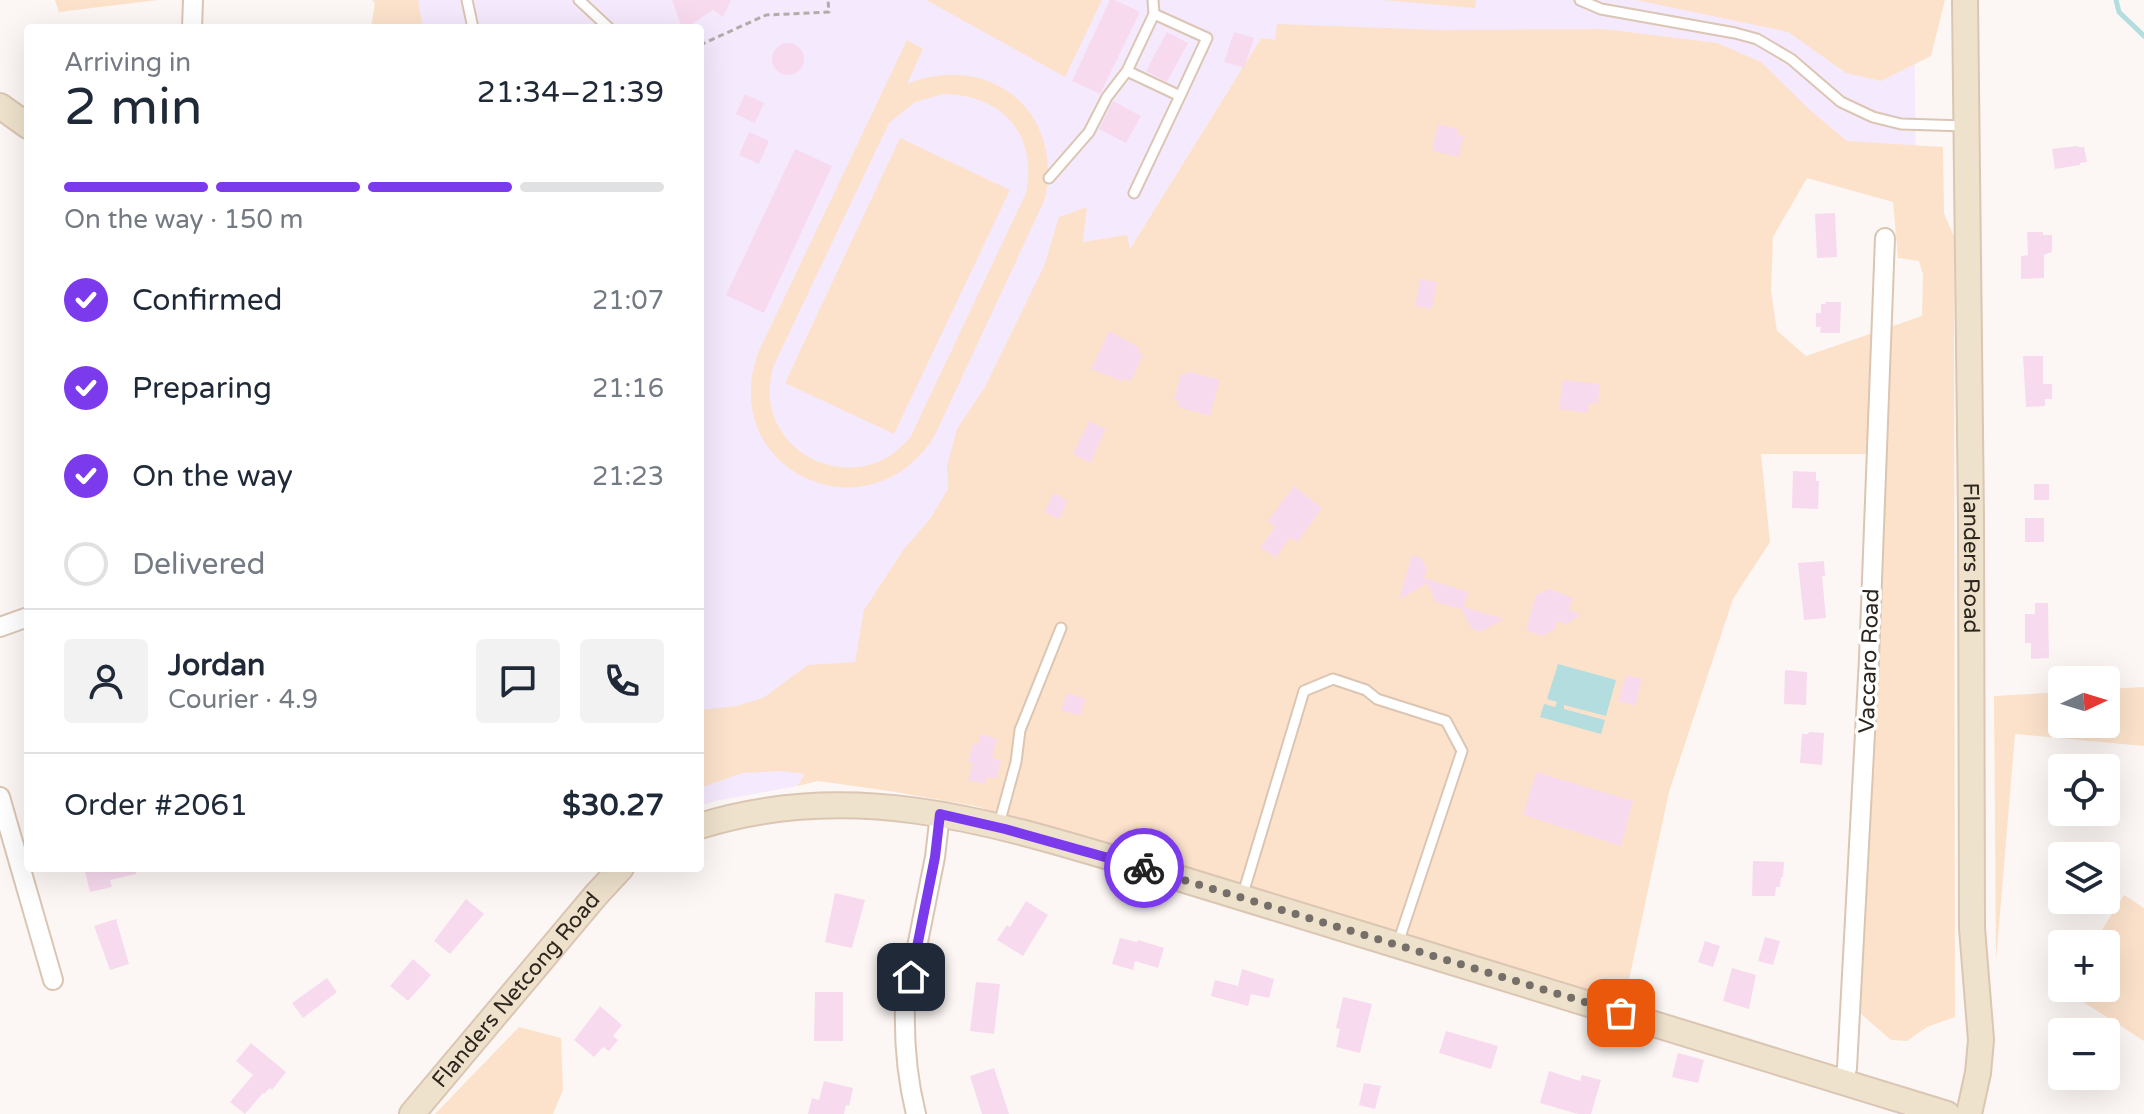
<!DOCTYPE html>
<html lang="en">
<head>
<meta charset="utf-8">
<style>
	body { margin:0; font-family:"Varela Round",sans-serif; background:#f2f2f3; color:#1f2937; height:100vh; display:flex; flex-direction:column; font-size:30px; white-space:nowrap }
	* { box-sizing:border-box; margin:0 }
	p { font-size:26px; color:#747a83 }
	.icon { flex:none; width:44px; height:44px; fill:none; stroke:currentColor; stroke-width:2; stroke-linecap:round; stroke-linejoin:round }
	.map { position:relative; flex:1; overflow:hidden }
	.panel { position:absolute; left:24px; top:24px; width:680px; height:848px; display:flex; flex-direction:column; background:#fff; border-radius:8px; box-shadow:0 8px 32px #0002 }
	.panel>* { flex:none }
	.needle { width:52px; rotate:86deg }
	.tools { position:absolute; left:2048px; top:666px; display:grid; gap:16px }
	.tools a { display:grid; place-items:center; width:72px; height:72px; border-radius:8px; background:#fff; box-shadow:0 8px 32px #0002; font-size:40px }
	.pin { position:absolute; display:grid; place-items:center; width:68px; height:68px; color:#fff; margin:-34px; border-radius:16px; box-shadow:0 4px 12px #0006 }
	.courier { position:absolute; display:grid; place-items:center; width:80px; height:80px; margin:-40px; border:6px solid #7c3aed; border-radius:50%; background:#fff; color:#222; box-shadow:0 2px 10px #0007 }
	.headline em { font-style:normal; font-weight:600 }
	.headline div { display:flex; flex-direction:column-reverse }
	.headline { display:flex; align-items:center; justify-content:space-between; height:136px; padding:0 40px }
	h1 { font-size:52px; font-weight:600; line-height:60px }
	.bar { display:grid; grid-template-columns:repeat(4,1fr); gap:12px 8px; align-content:center; height:96px; padding:0 40px }
	.bar i { height:10px; border-radius:6px; background:#e0e1e3 }
	.bar .current { background:#7c3aed }
	.bar p { grid-column:span 4 }
	.line { display:flex; align-items:center; gap:20px; padding:0 40px; border-top:2px solid #e0e1e3 }
	.line div { flex:1 }
	.round { display:grid; place-items:center; flex:none; width:84px; height:84px; border-radius:8px; background:#f2f2f3 }
	ol { padding:0 40px; list-style:none }
	li { display:flex; align-items:center; gap:24px; height:88px }
	li p { margin-inline-start:auto }
	li .icon { padding:8px; border-radius:50%; background:#7c3aed; color:#fff; stroke-width:4 }
	li:last-child { color:#747a83 }
	li i { width:44px; height:44px; border:4px solid #e0e1e3; border-radius:50% }
	.map>svg:first-child { display:block }
	.education { fill:#f5e9fe }
	.green { fill:#fce2cb; fill-rule:evenodd }
	.water { fill:#b3dddf }
	.lines { fill:none; stroke-linecap:round; stroke-linejoin:round }
	.stream { stroke:#b3dddf; stroke-width:5 }
	.building { fill:#f8daee }
	.lane-casing { stroke:#dbc5b3; stroke-width:13 }
	.street-casing { stroke:#dbc5b3; stroke-width:22 }
	.secondary-casing { stroke:#dbc5b3; stroke-width:28 }
	.path { stroke:#b2aca7; stroke-width:3; stroke-dasharray:6 4; stroke-linecap:butt }
	.lane { stroke:#fff; stroke-width:9 }
	.street { stroke:#fff; stroke-width:18 }
	.secondary { stroke:#eee2cc; stroke-width:24 }
	.done { stroke:#756e69; stroke-width:8; stroke-dasharray:0 14.4 }
	.route { stroke:#7c3aed; stroke-width:10 }
	.labels { text-anchor:middle; dominant-baseline:central; stroke-width:7; stroke-linejoin:round; paint-order:stroke }
	.street-label { font-size:22px; fill:#2d251e; stroke:#fff }
</style>
</head>
<body>
<div class="map">
<svg width="2144" height="1114" viewBox="0 0 2144 1114">
	<rect width="100%" height="100%" fill="#fcf7f4"/>
	<path class="education" d="M418 0H1914L1916 190 1261 38 797 786 715 801 700 806V28H423Z"/>
	<path class="green" d="M55 0H158L59 12Z
		M372 0H418L423 28H371L375 3Z
		M926 0H1102L1065 77Z
		M1383 0H1476L1475 8Z
		M1636 0H1945L1931 56 1881 81 1846 73 1788 32Z
		M1277 24 1440 30 1604 29 1717 43 1761 62 1811 111 1847 141 1943 147 1944 213 1954 237 1955 1017 1927 1027 1907 1041 1891 1040 1861 1014 1864 845 1887 454H1761L1770 542 1733 599 1669 792 1628 984 1624 983 1621 1001 975 806 889 791 818 781 797 786 805 774 782 771 742 773 700 788V710L736 706 763 698 808 665 855 662 864 610 904 549 930 519 948 489 947 466 957 429 985 387 1044 266 1059 217 1087 207 1083 242 1127 235 1130 249 1261 38 1275 40ZM1807 178 1893 202 1898 258 1919 261 1923 275 1922 316 1806 356 1777 331 1771 291 1773 237Z
		M907 40 923 49 907 84C990 51 1064 111 1045 199L934 437C867 541 716 470 758 353ZM944 94C1002 95 1038 134 1026 193L910 438C902 445 896 453 886 458 843 482 785 459 772 410 768 395 770 381 773 367L889 123 915 102Z
		M900 138 1010 190 894 434 785 383Z
		M2144 687V746L2015 734 1996 961 1994 696 2062 692V724H2106V689Z
		M2124 895 2144 908V1041L2063 989 2106 988V944H2093Z
		M519 1027 561 1038 563 1090 553 1114H435Z"/>
	<path class="water" d="M1558 664 1616 680 1606 716 1564 705V709L1605 720 1601 734 1540 717 1544 704 1555 707 1557 702 1547 699Z"/>
	<g class="lines">
		<path class="stream" d="M2116 0 2119 12 2144 36"/>
	</g>
	<path class="building" d="M672 0H731L723 17 713 10 694 22 692 28H682Z
		M1110 0H1115L1140 12 1100 94 1072 81Z
		M1167 32 1188 43 1167 82 1146 71Z
		M1234 32 1254 38 1244 68 1224 62Z
		M772 59a16 16 0 1 1 32 0a16 16 0 1 1-32 0Z
		M745 94 764 103 755 123 736 114Z
		M1113 101 1141 116 1126 143 1099 129Z
		M1438 124 1458 129 1457 135 1464 136 1459 157 1432 151Z
		M749 132 769 141 759 164 739 155Z
		M2077 146 2078 147H2084L2087 162 2080 163V165L2055 169 2052 149Z
		M795 149 832 166 764 313 726 295Z
		M1835 213 1837 257 1817 258 1815 214Z
		M2027 232H2043V235H2052V252L2044 255V278L2021 279V256L2028 255Z
		M1420 279 1437 282 1432 309 1415 306Z
		M1825 302H1841L1840 333H1820L1821 327H1816V313H1821V304H1826Z
		M1109 331 1140 348 1138 352 1143 355 1131 381 1125 378 1124 382 1091 369Z
		M2023 356H2043V384H2052V399H2045V406L2026 407Z
		M1187 371 1220 380 1210 416 1178 407 1179 402 1174 400 1181 374 1186 375Z
		M1563 380 1600 384 1598 404 1589 403 1588 413 1559 409Z
		M1089 421 1106 429 1090 463 1073 454Z
		M1793 471 1816 472V481H1819L1818 509 1792 508Z
		M2034 484H2049V500H2034Z
		M1294 486 1322 508 1297 543 1290 537 1276 558 1260 547 1276 527 1268 521Z
		M1054 493 1068 501 1059 519 1044 512Z
		M2025 518H2044V542H2025Z
		M1412 555 1421 558 1427 569 1424 578 1468 592 1464 607 1504 619 1480 632 1472 629 1461 609 1436 602 1427 583 1399 600Z
		M1824 561 1825 576H1822L1826 618 1804 620 1798 563Z
		M1549 589 1573 598 1569 610 1581 615 1566 624 1557 621 1554 630 1542 636 1526 630 1536 595Z
		M2035 603H2048L2049 658 2031 659V643H2025V614H2035Z
		M1785 670 1807 672 1806 705 1784 704Z
		M1626 675 1642 679 1635 706 1618 701Z
		M1067 693 1086 699 1080 716 1061 710Z
		M1809 732 1824 733 1822 765 1800 763 1802 734H1808Z
		M981 734 997 739 992 758 1001 760 996 779 987 777 985 784 968 780 973 763 968 762 973 744 978 745Z
		M1536 772 1633 801 1621 846 1523 815Z
		M1753 861 1784 862 1783 877H1781L1780 887H1776L1775 896H1752Z
		M84 868H136V874L110 880 112 887 90 892Z
		M835 893 865 900 852 948 825 942Z
		M466 899 484 914 450 954 434 941Z
		M1026 901 1048 915 1023 956 997 940 1007 925 1010 927Z
		M116 919 129 964 110 970 94 926Z
		M1765 937 1780 941 1773 965 1758 961Z
		M1120 938 1137 942 1138 940 1164 948 1158 968 1135 961 1133 970 1112 964Z
		M1705 941 1720 946 1713 967 1698 962Z
		M413 959 431 975 408 1001 390 986Z
		M1732 968 1756 975 1749 1009 1723 1001Z
		M1242 969 1274 979 1269 998 1251 994 1248 1006 1211 996 1215 980 1238 986Z
		M327 978 337 992 303 1018 292 1003Z
		M976 982 1000 984 994 1034 970 1031Z
		M815 992H843V1041H814Z
		M1343 997 1372 1004 1360 1053 1336 1047 1340 1029 1336 1028Z
		M600 1006 622 1025 613 1036 618 1040 609 1051 603 1047 594 1057 574 1040Z
		M1446 1031 1498 1046 1491 1069 1439 1053Z
		M251 1043 286 1072 272 1090 270 1088 264 1094 263 1093 245 1114 230 1102 253 1075 236 1061Z
		M1678 1053 1704 1060 1698 1083 1672 1077Z
		M994 1068 1009 1114H982L970 1076Z
		M1549 1071 1580 1081 1582 1075 1601 1080 1591 1114H1578L1540 1103Z
		M824 1081 853 1088 849 1106 846 1105 844 1114H808L812 1098 819 1100Z
		M1364 1083 1381 1086 1375 1109 1359 1105Z"/>
	<g class="lines">
		<defs>
			<path id="lane" d="M467 0 473 28
				M579 0 609 28
				M1580 0 1601 9 1735 33 1757 39 1791 59 1841 102 1873 117 1901 124 1966 126
				M1127 71 1180 96 1207 38 1154 14
				M1049 178 1089 132 1107 97 1127 71 1154 14 1153 0
				M1134 193 1180 96
				M999 824 1016 762 1020 730 1061 628
				M1242 897 1304 691 1333 679 1366 690 1377 699 1446 721 1462 751 1398 943"/>
			<path id="street" d="M192 28 193 0
				M0 627 28 617
				M0 797 53 980
				M1842 1082 1847 1068 1869 659 1885 238
				M916 1114C907 1078 904 1044 905 1007L935 857 940 814"/>
			<g id="secondary">
				<path id="s1" d="M1965 0 1971 518 1972 928 1981 1040 1978 1073 1969 1114"/>
				<path d="M0 106 28 126"/>
				<path d="M700 826C853 778 992 822 1139 866 1226 892 1313 919 1400 946 1583 1002 1765 1058 1947 1114"/>
				<path id="s2" d="M412 1114 596 895 621 868"/>
			</g>
		</defs>
		<use href="#lane" class="lane-casing"/>
		<use href="#street" class="street-casing"/>
		<use href="#secondary" class="secondary-casing"/>
		<path class="path" d="M700 45 766 15 829 12 828 0"/>
		<use href="#lane" class="lane"/>
		<use href="#street" class="street"/>
		<use href="#secondary" class="secondary"/>
	</g>
	<g class="lines">
		<path class="done" d="M1144 868 1621 1013"/>
		<path class="route" d="M911 977 935 857 940 814 1005 829 1144 868"/>
	</g>
	<g class="labels">
		<g class="street-label">
			<text stroke="none"><textPath href="#s1" startOffset="558">Flanders Road</textPath></text>
			<text transform="translate(1869 661) rotate(-88)">Vaccaro Road</text>
			<text stroke="none"><textPath href="#s2" startOffset="162">Flanders Netcong Road</textPath></text>
		</g>
	</g>
</svg>
<div class="tools">
<a><svg class="needle" viewBox="-14 -14 28 28"><path d="M0-13l5 13h-10z" fill="#e53935"/><path d="M0 13l5-13h-10z" fill="#747a83"/></svg></a>
<a><svg class="icon" aria-label="locate" viewBox="0 0 24 24"><circle cx="12" cy="12" r="6"/><path d="M12 2v4M12 18v4M2 12h4M18 12h4"/></svg></a>
<a><svg class="icon" aria-label="layers" viewBox="0 0 24 24"><path d="M12 4l9 5-9 5-9-5zM3 14l9 5 9-5"/></svg></a>
<a>+</a>
<a>−</a>
</div>
<div class="pin" style="left:1621px;top:1013px;background:#ea580c"><svg class="icon" aria-label="bag" viewBox="0 0 24 24"><path d="M5 8h14l-1 12H6zM9 8a3 3 0 0 1 6 0"/></svg></div>
<div class="pin" style="left:911px;top:977px;background:#1f2937"><svg class="icon" aria-label="home" viewBox="0 0 24 24"><path d="M3 11l9-7 9 7M6 9v11h12V9"/></svg></div>
<div class="courier" style="left:1144px;top:868px"><svg class="icon" aria-label="bike" viewBox="0 0 24 24"><circle cx="6" cy="16" r="4"/><circle cx="18" cy="16" r="4"/><path d="M6 16l4-8h5l3 8M10 8l3 8H6M13 5h3"/></svg></div>
<section class="panel">
<div class="headline"><div><h1>2 min</h1><p>Arriving in</p></div><em>21:34–21:39</em></div>
<div class="bar"><i class="current"></i><i class="current"></i><i class="current"></i><i></i><p>On the way · 150 m</p></div>
<ol>
<li><svg class="icon" aria-label="check" viewBox="0 0 24 24"><path d="M5 12l5 5 9-10"/></svg>Confirmed<p>21:07</p></li>
<li><svg class="icon" aria-label="check" viewBox="0 0 24 24"><path d="M5 12l5 5 9-10"/></svg>Preparing<p>21:16</p></li>
<li><svg class="icon" aria-label="check" viewBox="0 0 24 24"><path d="M5 12l5 5 9-10"/></svg>On the way<p>21:23</p></li>
<li><i></i>Delivered</li>
</ol>
<div class="line" style="height:144px"><a class="round"><svg class="icon" aria-label="person" viewBox="0 0 24 24"><circle cx="12" cy="8" r="4"/><path d="M4 21q1-7 8-7t8 7"/></svg></a><div><b>Jordan</b><p>Courier · 4.9</p></div><a class="round"><svg class="icon" aria-label="chat" viewBox="0 0 24 24"><path d="M4 5h16v11H9l-5 4z"/></svg></a><a class="round"><svg class="icon" aria-label="phone" viewBox="0 0 24 24"><path d="M5 4h4l2 5-3 2q2 4 5 5l2-3 5 2v4C11 20 4 13 5 4z"/></svg></a></div>
<div class="line" style="height:104px"><div>Order #2061</div><b>$30.27</b></div>
</section>
</div>
</body>
</html>
